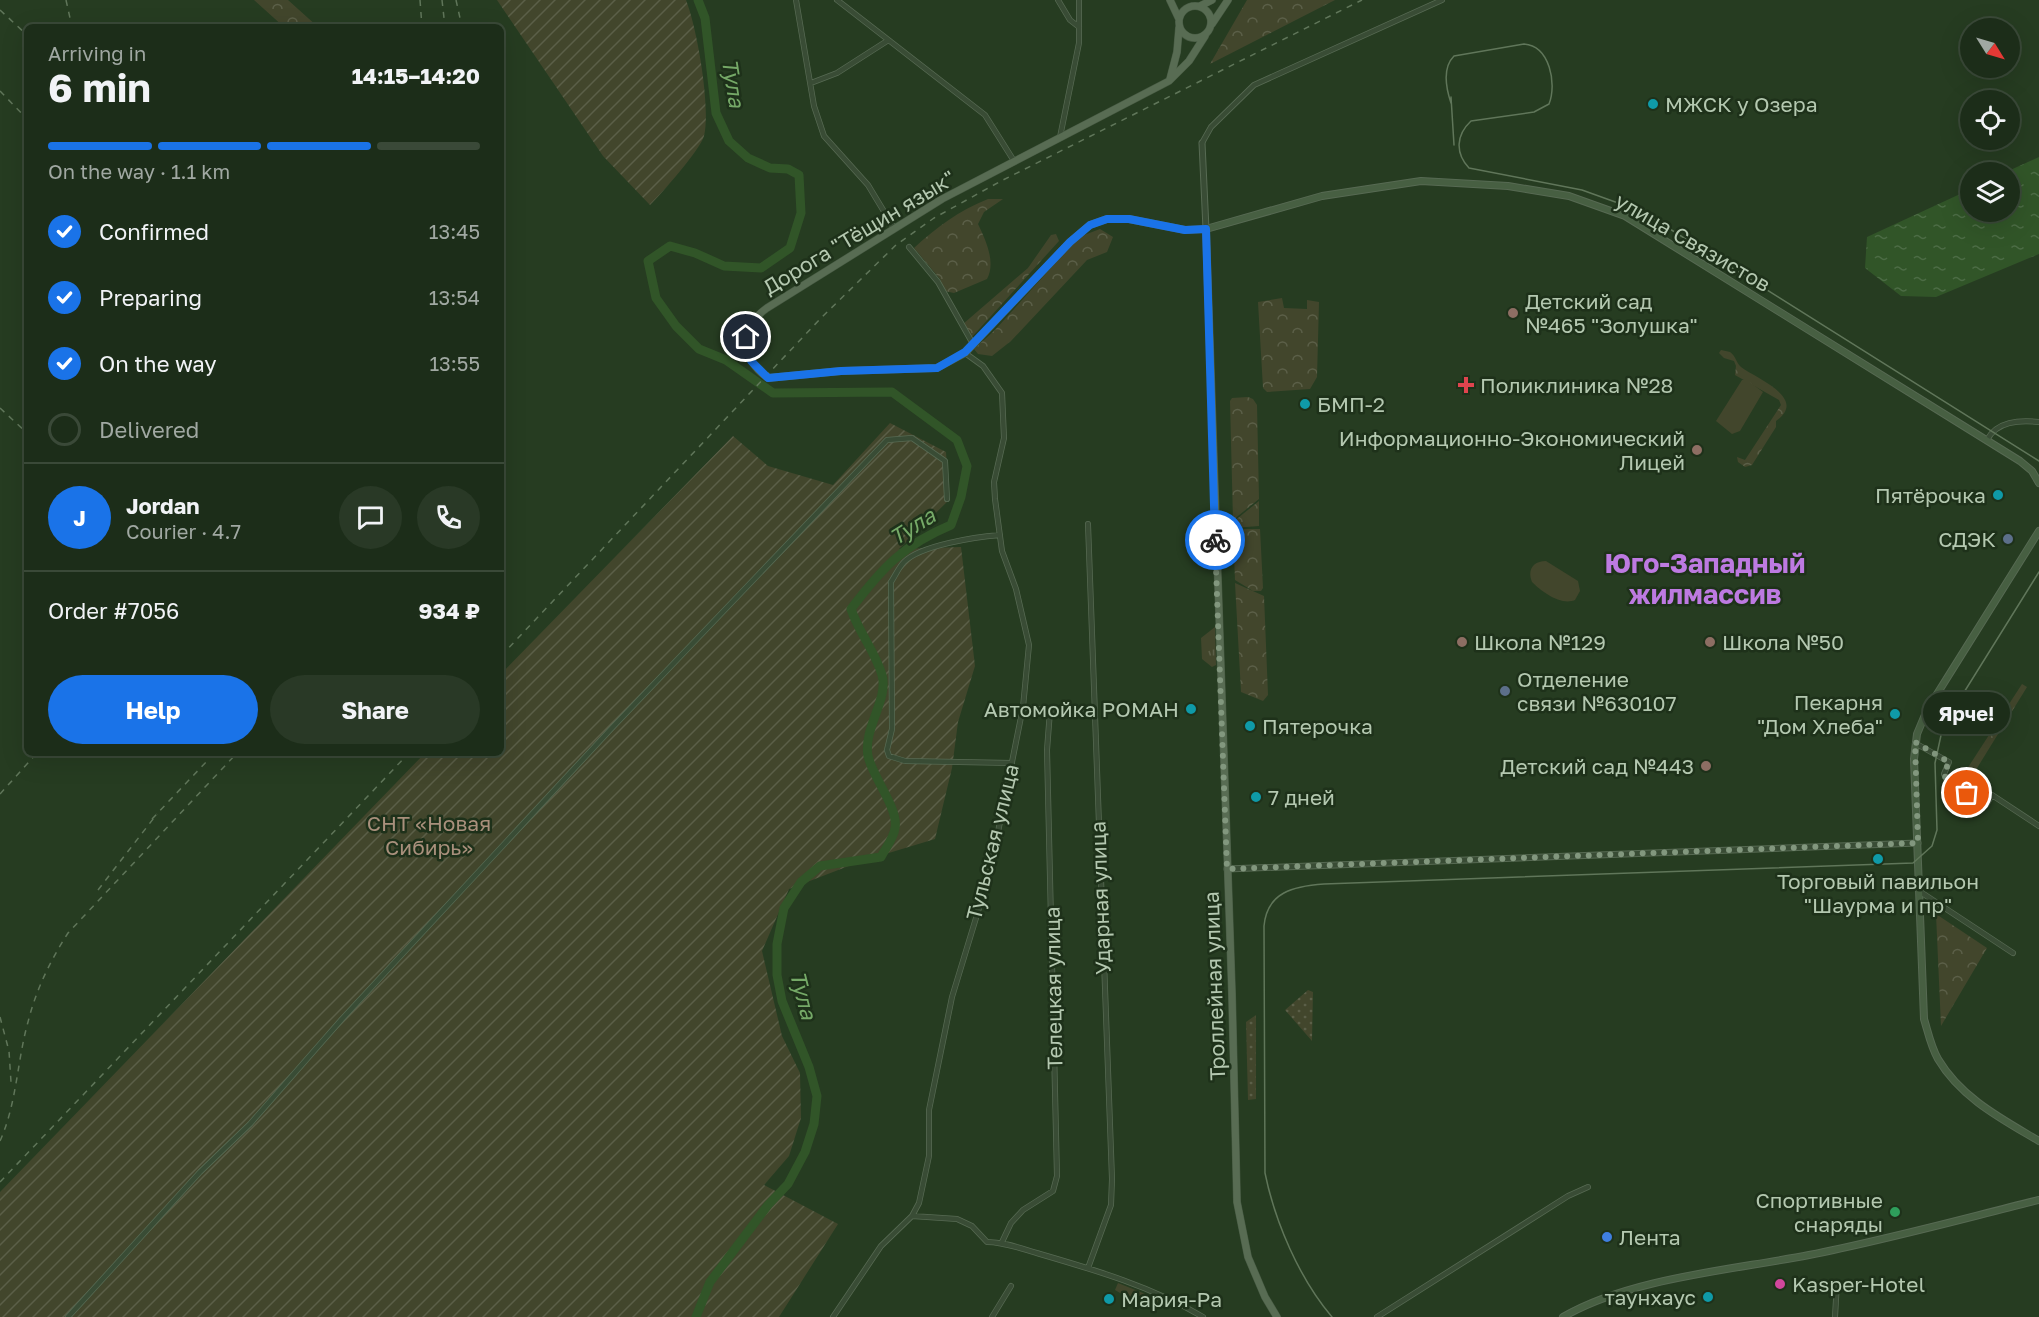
<!DOCTYPE html>
<html lang="en">
<head>
<meta charset="utf-8">
<style>
	body { margin:0; font-family:"Golos Text",sans-serif; background:#293926; color:#f1f3f6; height:100vh; display:flex; flex-direction:column; font-size:22px; white-space:nowrap }
	* { box-sizing:border-box; margin:0 }
	p { font-size:20px; color:#a0a8a2 }
	.icon { flex:none; width:33px; height:33px; fill:none; stroke:currentColor; stroke-width:2; stroke-linecap:round; stroke-linejoin:round }
	.map { position:relative; flex:1; overflow:hidden }
	.details { position:absolute; left:24px; top:24px; width:480px; height:732px; display:flex; flex-direction:column; background:#1c2d19; border-radius:9px; box-shadow:0 6px 24px #0002,0 0 0 2px #3a4938 }
	.details>* { flex:none }
	.needle { width:39px; rotate:127deg }
	.buttons { position:absolute; left:1960px; top:18px; display:grid; gap:12px }
	.buttons a { display:grid; place-items:center; width:60px; height:60px; border-radius:50%; background:#1c2d19; box-shadow:0 6px 24px #0002,0 0 0 2px #3a4938; font-size:30px }
	.pin { position:absolute; display:grid; place-items:center; width:51px; height:51px; color:#fff; margin:-26px; border:3px solid #fff; border-radius:50%; box-shadow:0 2px 6px #0007 }
	.courier { position:absolute; display:grid; place-items:center; width:60px; height:60px; margin:-30px; border:4px solid #1a73e8; border-radius:50%; background:#fff; color:#222; box-shadow:0 2px 8px #0007 }
	.bubble { position:absolute; height:42px; border-radius:21px; background:#1c2d19; box-shadow:0 6px 24px #0002,0 0 0 2px #3a4938; font-size:20px; font-weight:700; line-height:42px; text-align:center }
	.overview em { font-style:normal; font-weight:700 }
	.overview div { display:flex; flex-direction:column-reverse }
	.overview { display:flex; align-items:center; justify-content:space-between; height:102px; padding:0 24px }
	h1 { font-size:39px; font-weight:700; line-height:45px }
	.bar { display:grid; grid-template-columns:repeat(4,1fr); gap:9px 6px; align-content:center; height:72px; padding:0 24px }
	.bar i { height:8px; border-radius:4px; background:#3a4938 }
	.bar .current { background:#1a73e8 }
	.bar p { grid-column:span 4 }
	.line { display:flex; align-items:center; gap:15px; padding:0 24px; border-top:2px solid #3a4938 }
	.line div { flex:1 }
	.round { display:grid; place-items:center; flex:none; width:63px; height:63px; border-radius:32px; background:#293926 }
	ol { padding:0 24px; list-style:none }
	li { display:flex; align-items:center; gap:18px; height:66px }
	li p { margin-inline-start:auto }
	li .icon { padding:6px; border-radius:50%; background:#1a73e8; color:#fff; stroke-width:4 }
	li:last-child { color:#a0a8a2 }
	li i { width:33px; height:33px; border:3px solid #3a4938; border-radius:50% }
	.cta { display:flex; gap:12px; margin-top:auto; padding:12px 24px }
	.cta a { flex:1; height:69px; border-radius:36px; background:#1a73e8; color:#fff; font-size:24px; font-weight:700; line-height:69px; text-align:center }
	.cta a+a { background:#293926; color:#f1f3f6 }
	.map>svg:first-child { display:block }
	.grass { fill:url(#grass-tufts) }
	.forest { fill:url(#forest-crowns) }
	.park { fill:url(#park-dots) }
	.garden { fill:url(#garden-furrows) }
	.pitch { fill:#42462c }
	.water { fill:url(#water-ripples) }
	.lines { fill:none; stroke-linecap:round; stroke-linejoin:round }
	.river { stroke:#315528; stroke-width:9 }
	.minor-casing { stroke:#576a53; stroke-width:6 }
	.tertiary-casing { stroke:#576a53; stroke-width:7 }
	.secondary-casing { stroke:#576a53; stroke-width:8 }
	.primary-casing { stroke:#455841; stroke-width:8 }
	.minor { stroke:#394c35; stroke-width:4.5 }
	.tertiary { stroke:#394c35; stroke-width:5 }
	.secondary { stroke:#475f42; stroke-width:6 }
	.primary { stroke:#586c53; stroke-width:7 }
	.tram { stroke:#60765a; stroke-width:1.5 }
	.rail { stroke:#60765a; stroke-width:1.5; stroke-dasharray:6 6; stroke-linecap:butt }
	.done { stroke:#82977e; stroke-width:6; stroke-dasharray:0 10.8 }
	.route { stroke:#1a73e8; stroke-width:8 }
	.culture-dot { fill:#0f9aa8; stroke:#1e311a; stroke-width:2 }
	.education-dot { fill:#8d6e63; stroke:#1e311a; stroke-width:2 }
	.health-dot { fill:#e0444e; stroke:#1e311a; stroke-width:2 }
	.service-dot { fill:#5c6f8a; stroke:#1e311a; stroke-width:2 }
	.leisure-dot { fill:#2e9e5b; stroke:#1e311a; stroke-width:2 }
	.shop-dot { fill:#3f7fe0; stroke:#1e311a; stroke-width:2 }
	.hotel-dot { fill:#d1479c; stroke:#1e311a; stroke-width:2 }
	.labels { text-anchor:middle; dominant-baseline:central; stroke-width:5; stroke-linejoin:round; paint-order:stroke }
	.poi-label { font-size:21px; fill:#b4c8b0; stroke:#1e311a; text-anchor:start }
	.street-label { font-size:21px; fill:#b4c8b0; stroke:#1e311a }
	.park-label { font-size:21px; fill:#a9907c; stroke:#1e311a }
	.water-label { font-size:22px; font-style:italic; fill:#75a967; stroke:#1e311a }
	.district-label { font-size:27px; font-weight:bold; fill:#bd7ae1; stroke:#1e311a }
</style>
</head>
<body>
<div class="map">
<svg width="2039" height="1317" viewBox="0 0 2039 1317">
	<defs>
		<pattern id="grass-tufts" width="24" height="20" patternUnits="userSpaceOnUse" patternTransform="scale(1.5)"><rect width="24" height="20" fill="#42462c"/><path d="M3 7l-1-3M5 7V3M7 7l1-3M15 17l-1-3M17 17v-4M19 17l1-3" fill="none" stroke="#5b5f48"/></pattern>
		<pattern id="forest-crowns" width="20" height="18" patternUnits="userSpaceOnUse" patternTransform="scale(1.5)"><rect width="20" height="18" fill="#42462c"/><path d="M2 6a3 3 0 1 1 6 0M12 15a3 3 0 1 1 6 0" fill="none" stroke="#5b5f48"/></pattern>
		<pattern id="park-dots" width="8" height="8" patternUnits="userSpaceOnUse" patternTransform="scale(1.5)"><rect width="8" height="8" fill="#42462c"/><path d="M2 2h.1M6 6h.1" fill="none" stroke="#5b5f48" stroke-width="1.8" stroke-linecap="round"/></pattern>
		<pattern id="garden-furrows" width="10" height="10" patternUnits="userSpaceOnUse" patternTransform="scale(1.5)"><rect width="10" height="10" fill="#42462c"/><path d="M-1 1l2-2M0 10L10 0M9 11l2-2" fill="none" stroke="#5b5f48"/></pattern>
		<pattern id="water-ripples" width="26" height="14" patternUnits="userSpaceOnUse" patternTransform="scale(1.5)"><rect width="26" height="14" fill="#315528"/><path d="M2 4q2-2 4 0t4 0M15 11q2-2 4 0t4 0" fill="none" stroke="#4c6c45"/></pattern>
	</defs>
	<rect width="100%" height="100%" fill="#263c21"/>
	<path class="grass" d="M1215 627 1216 665 1212 667 1202 659 1201 638Z
		M1118 1283 1158 1299 1156 1306 1144 1307 1115 1290Z"/>
	<path class="forest" d="M254 0H288L318 27H284Z
		M1247 0H1335L1210 64Z
		M988 199H1003L984 212 978 224C986 241 996 262 987 279L954 293 944 291 940 279 914 248C937 227 958 211 988 199Z
		M1100 229 1113 237 1107 252 1087 260 1011 341 992 356 978 354 974 349 995 330 1079 237Z
		M1056 234 1059 241 971 338 963 324 1028 268 1051 235Z
		M1282 298 1284 308 1307 309V300L1319 302 1317 377 1310 389 1267 392 1263 388 1258 302Z
		M1721 350 1730 352C1736 356 1736 363 1741 367 1755 378 1809 398 1776 421V427L1752 465 1745 467 1738 462 1737 457 1745 460 1781 405 1779 400 1735 375 1736 366 1734 361 1724 358 1719 353Z
		M1248 397 1253 399 1257 405 1259 499 1233 520 1230 401 1232 398Z
		M1259 501V526L1233 528V522Z
		M1233 529H1260L1263 588 1261 591H1253L1235 580Z
		M1235 583 1264 596 1268 695 1263 701 1241 692Z
		M2022 684 2027 687 1974 773 1967 769Z
		M1936 914 1987 948 1941 1026Z"/>
	<path class="park" d="M1308 990 1313 992 1312 1041 1285 1010Z
		M1256 1015V1099L1248 1100 1246 1022Z"/>
	<path class="garden" d="M497 0H686C697 28 711 107 704 136 700 150 662 193 650 205L603 156Z
		M890 423 946 452 949 500 899 549 961 547 975 666 958 722 952 768 935 839 859 862 789 889 762 951 782 1036 800 1073 801 1118 789 1156 764 1185 838 1224 779 1317H0V1192L425 753H501V674L733 436 768 466 833 485Z"/>
	<path class="pitch" d="M1742 380H1747L1763 392 1740 431 1732 434 1716 421Z
		M1546 561 1578 581 1580 591 1575 600C1561 606 1542 592 1532 582 1527 570 1533 561 1546 561Z"/>
	<path class="water" d="M2039 157V254L1936 297 1901 296 1865 268 1867 237 1971 189V212H2010V172H2006Z"/>
	<g class="lines">
		<path class="river" d="M696 1317 710 1282 768 1205 788 1184 805 1152 814 1124 817 1096 809 1067 782 1001 777 975V944L784 908 801 882 820 866 881 857C885 849 894 838 895 828 899 809 872 776 868 756 863 728 889 699 882 675 875 651 859 633 851 609 882 568 903 545 951 525L961 497 967 466 957 440 892 392 773 393 726 360 699 349 676 326 656 298 648 261 670 246 695 253 724 266 761 268 790 248 801 213 799 175 788 169 770 168 748 158 729 141 716 113 705 18 698 0"/>
		<defs>
			<path id="minor" d="M796 0 814 106 824 136 868 185 894 228
				M837 0 985 115 1014 161
				M1058 0 1070 20 1079 27
				M811 83 837 73 887 41
				M1060 137 1079 43V0
				M1202 143 1211 127 1254 85 1442 0
				M909 247 938 282 973 344
				M1987 440C1997 421 2019 420 2039 422
				M1088 524 1112 1179 1111 1205 1088 1268
				M1000 535C976 537 921 545 904 562 899 567 895 576 891 582L892 729 887 750 889 756 905 761 1012 763
				M1023 707 1050 711 1094 712
				M1915 743 1949 762 1944 774 1947 781 1986 805 1992 795 2039 826
				M1919 891 2013 953
				M912 1216 957 1219 972 1226 987 1242C1005 1242 1022 1249 1040 1254 1095 1270 1153 1287 1203 1317
				M1002 1242 1011 1223 1023 1210 1053 1191 1057 1176 1047 750 1050 711
				M68 1317 200 1172 250 1124 342 1019 610 730 887 440 912 438 945 461 947 499
				M833 1317 881 1246 912 1216 919 1203 929 1156V1110L952 997 990 872 1023 707 1029 645 1016 589 1002 551 995 499 994 482 1004 438 1002 393 983 366 965 353
				M992 1317 1011 1286
				M1377 1317 1568 1196 1588 1187
				M1835 1317 1837 1282"/>
			<path id="tertiary" d="M1202 143 1206 229
				M1227 869 1918 843"/>
			<path id="secondary" d="M1206 229 1322 196 1421 181 1508 186 1569 196 1625 216 2020 461 2032 471 2039 483
				M2039 531 1927 710 1917 734 1914 759 1924 1019C1928 1032 1931 1047 1938 1059 1961 1098 2002 1119 2039 1141
				M1563 1317C1630 1278 1732 1270 1809 1255 1886 1240 1962 1219 2039 1200"/>
			<path id="primary" d="M1170 0 1179 19
				M1179 22a16 16 0 1 1 32 0a16 16 0 1 1-32 0Z
				M1200 6 1212 0
				M1212 24 1228 0
				M1205 36 1189 61 1169 81 942 199 767 308C739 328 741 359 768 378L841 371 937 368 965 353 1070 242 1090 225 1107 219H1129L1185 230 1206 229 1232 994 1237 1202 1248 1257 1265 1297 1277 1317
				M1170 79 1177 52 1179 28"/>
		</defs>
		<use href="#minor" class="minor-casing"/>
		<use href="#tertiary" class="tertiary-casing"/>
		<use href="#secondary" class="secondary-casing"/>
		<use href="#primary" class="primary-casing"/>
		<use href="#minor" class="minor"/>
		<use href="#tertiary" class="tertiary"/>
		<use href="#secondary" class="secondary"/>
		<use href="#primary" class="primary"/>
		<path class="tram" d="M1451 97 1454 145
			M1451 103C1446 88 1442 68 1454 56L1524 44C1550 46 1557 84 1549 104L1534 112 1471 121C1456 135 1455 153 1469 168L1582 190 1632 208 1654 219 2039 461
			M1332 1317C1299 1278 1275 1222 1265 1173L1264 926C1267 892 1294 886 1324 884L1913 863 1932 846 1937 830 1935 763 1943 726 2039 572"/>
		<path class="rail" d="M66 0 72 27
			M420 0 422 27
			M442 0 445 27
			M456 0 462 27
			M0 10 27 35
			M0 91 27 119
			M0 408 27 433
			M501 656 821 318 896 245 934 218 1001 181 1362 0
			M0 794 37 753
			M152 819 208 760
			M98 890 157 814
			M0 1017 9 1051 11 1082
			M0 1141C17 1103 17 1061 28 1022 36 990 50 961 68 933L237 753
			M0 1182 409 753"/>
	</g>
	<g class="lines">
		<path class="done" d="M1215 540 1227 869 1918 843 1915 742 1949 762 1944 774 1947 781 1967 793"/>
		<path class="route" d="M746 337 751 361 768 378 841 371 937 368 965 352 1070 242 1090 225 1107 219H1129L1185 230 1206 229 1215 540"/>
	</g>
	<g class="culture-dot">
		<circle cx="1653" cy="104" r="6"/>
		<circle cx="1305" cy="404" r="6"/>
		<circle cx="1998" cy="495" r="6"/>
		<circle cx="1191" cy="709" r="6"/>
		<circle cx="1895" cy="714" r="6"/>
		<circle cx="1250" cy="726" r="6"/>
		<circle cx="1256" cy="797" r="6"/>
		<circle cx="1878" cy="859" r="6"/>
		<circle cx="1708" cy="1297" r="6"/>
		<circle cx="1109" cy="1299" r="6"/>
	</g>
	<g class="education-dot">
		<circle cx="1513" cy="313" r="6"/>
		<circle cx="1697" cy="450" r="6"/>
		<circle cx="1462" cy="642" r="6"/>
		<circle cx="1710" cy="642" r="6"/>
		<circle cx="1706" cy="766" r="6"/>
	</g>
	<path class="health-dot" d="M1463 376h6v6h6v6h-6v6h-6v-6h-6v-6h6z"/>
	<g class="service-dot">
		<circle cx="2008" cy="539" r="6"/>
		<circle cx="1505" cy="691" r="6"/>
	</g>
	<circle class="leisure-dot" cx="1895" cy="1212" r="6"/>
	<circle class="shop-dot" cx="1607" cy="1237" r="6"/>
	<circle class="hotel-dot" cx="1780" cy="1284" r="6"/>
	<g class="labels">
		<g class="poi-label">
			<text x="1665" y="104">МЖСК у Озера</text>
			<text x="1525" y="301">Детский сад<tspan x="1525" dy="24">№465 "Золушка"</tspan></text>
			<text x="1480" y="385">Поликлиника №28</text>
			<text x="1317" y="404">БМП-2</text>
			<text x="1685" y="438" text-anchor="end">Информационно-Экономический<tspan x="1685" dy="24">Лицей</tspan></text>
			<text x="1986" y="495" text-anchor="end">Пятёрочка</text>
			<text x="1996" y="539" text-anchor="end">СДЭК</text>
			<text x="1474" y="642">Школа №129</text>
			<text x="1722" y="642">Школа №50</text>
			<text x="1517" y="679">Отделение<tspan x="1517" dy="24">связи №630107</tspan></text>
			<text x="1883" y="702" text-anchor="end">Пекарня<tspan x="1883" dy="24">"Дом Хлеба"</tspan></text>
			<text x="1179" y="709" text-anchor="end">Автомойка РОМАН</text>
			<text x="1262" y="726">Пятерочка</text>
			<text x="1694" y="766" text-anchor="end">Детский сад №443</text>
			<text x="1268" y="797">7 дней</text>
			<text x="1878" y="881" text-anchor="middle">Торговый павильон<tspan x="1878" dy="24">"Шаурма и пр"</tspan></text>
			<text x="1883" y="1200" text-anchor="end">Спортивные<tspan x="1883" dy="24">снаряды</tspan></text>
			<text x="1619" y="1237">Лента</text>
			<text x="1792" y="1284">Kasper-Hotel</text>
			<text x="1696" y="1297" text-anchor="end">таунхаус</text>
			<text x="1121" y="1299">Мария-Ра</text>
		</g>
		<g class="street-label">
			<text transform="translate(859 232) rotate(-31)">Дорога "Тёщин язык"</text>
			<text transform="translate(1693 242) rotate(30)">улица Связистов</text>
			<text transform="translate(992 842) rotate(-76)">Тульская улица</text>
			<text transform="translate(1100 898) rotate(-92)">Ударная улица</text>
			<text transform="translate(1214 986) rotate(-92)">Троллейная улица</text>
			<text transform="translate(1053 988) rotate(-91)">Телецкая улица</text>
		</g>
		<g class="park-label">
			<text x="429" y="823">СНТ «Новая<tspan x="429" dy="24">Сибирь»</tspan></text>
		</g>
		<g class="water-label">
			<text transform="translate(734 83) rotate(81)">Тула</text>
			<text transform="translate(912 526) rotate(-32)">Тула</text>
			<text transform="translate(804 995) rotate(76)">Тула</text>
		</g>
		<g class="district-label">
			<text x="1705" y="563">Юго-Западный<tspan x="1705" dy="31">жилмассив</tspan></text>
		</g>
	</g>
</svg>
<div class="buttons">
<a><svg class="needle" viewBox="-14 -14 28 28"><path d="M0-13l5 13h-10z" fill="#e53935"/><path d="M0 13l5-13h-10z" fill="#a0a8a2"/></svg></a>
<a><svg class="icon" aria-label="locate" viewBox="0 0 24 24"><circle cx="12" cy="12" r="6"/><path d="M12 2v4M12 18v4M2 12h4M18 12h4"/></svg></a>
<a><svg class="icon" aria-label="layers" viewBox="0 0 24 24"><path d="M12 4l9 5-9 5-9-5zM3 14l9 5 9-5"/></svg></a>
</div>
<div class="pin" style="left:1967px;top:793px;background:#ea580c"><svg class="icon" aria-label="bag" viewBox="0 0 24 24"><path d="M5 8h14l-1 12H6zM9 8a3 3 0 0 1 6 0"/></svg></div>
<div class="pin" style="left:746px;top:337px;background:#1f2937"><svg class="icon" aria-label="home" viewBox="0 0 24 24"><path d="M3 11l9-7 9 7M6 9v11h12V9"/></svg></div>
<div class="courier" style="left:1215px;top:540px"><svg class="icon" aria-label="bike" viewBox="0 0 24 24"><circle cx="6" cy="16" r="4"/><circle cx="18" cy="16" r="4"/><path d="M6 16l4-8h5l3 8M10 8l3 8H6M13 5h3"/></svg></div>
<div class="bubble" style="left:1923px;top:692px;width:87px">Ярче!</div>
<section class="details">
<div class="overview"><div><h1>6 min</h1><p>Arriving in</p></div><em>14:15–14:20</em></div>
<div class="bar"><i class="current"></i><i class="current"></i><i class="current"></i><i></i><p>On the way · 1.1 km</p></div>
<ol>
<li><svg class="icon" aria-label="check" viewBox="0 0 24 24"><path d="M5 12l5 5 9-10"/></svg>Confirmed<p>13:45</p></li>
<li><svg class="icon" aria-label="check" viewBox="0 0 24 24"><path d="M5 12l5 5 9-10"/></svg>Preparing<p>13:54</p></li>
<li><svg class="icon" aria-label="check" viewBox="0 0 24 24"><path d="M5 12l5 5 9-10"/></svg>On the way<p>13:55</p></li>
<li><i></i>Delivered</li>
</ol>
<div class="line" style="height:108px"><b class="round" style="background:#1a73e8;color:#fff">J</b><div><b>Jordan</b><p>Courier · 4.7</p></div><a class="round"><svg class="icon" aria-label="chat" viewBox="0 0 24 24"><path d="M4 5h16v11H9l-5 4z"/></svg></a><a class="round"><svg class="icon" aria-label="phone" viewBox="0 0 24 24"><path d="M5 4h4l2 5-3 2q2 4 5 5l2-3 5 2v4C11 20 4 13 5 4z"/></svg></a></div>
<div class="line" style="height:78px"><div>Order #7056</div><b>934 ₽</b></div>
<div class="cta"><a>Help</a><a>Share</a></div>
</section>
</div>
</body>
</html>
